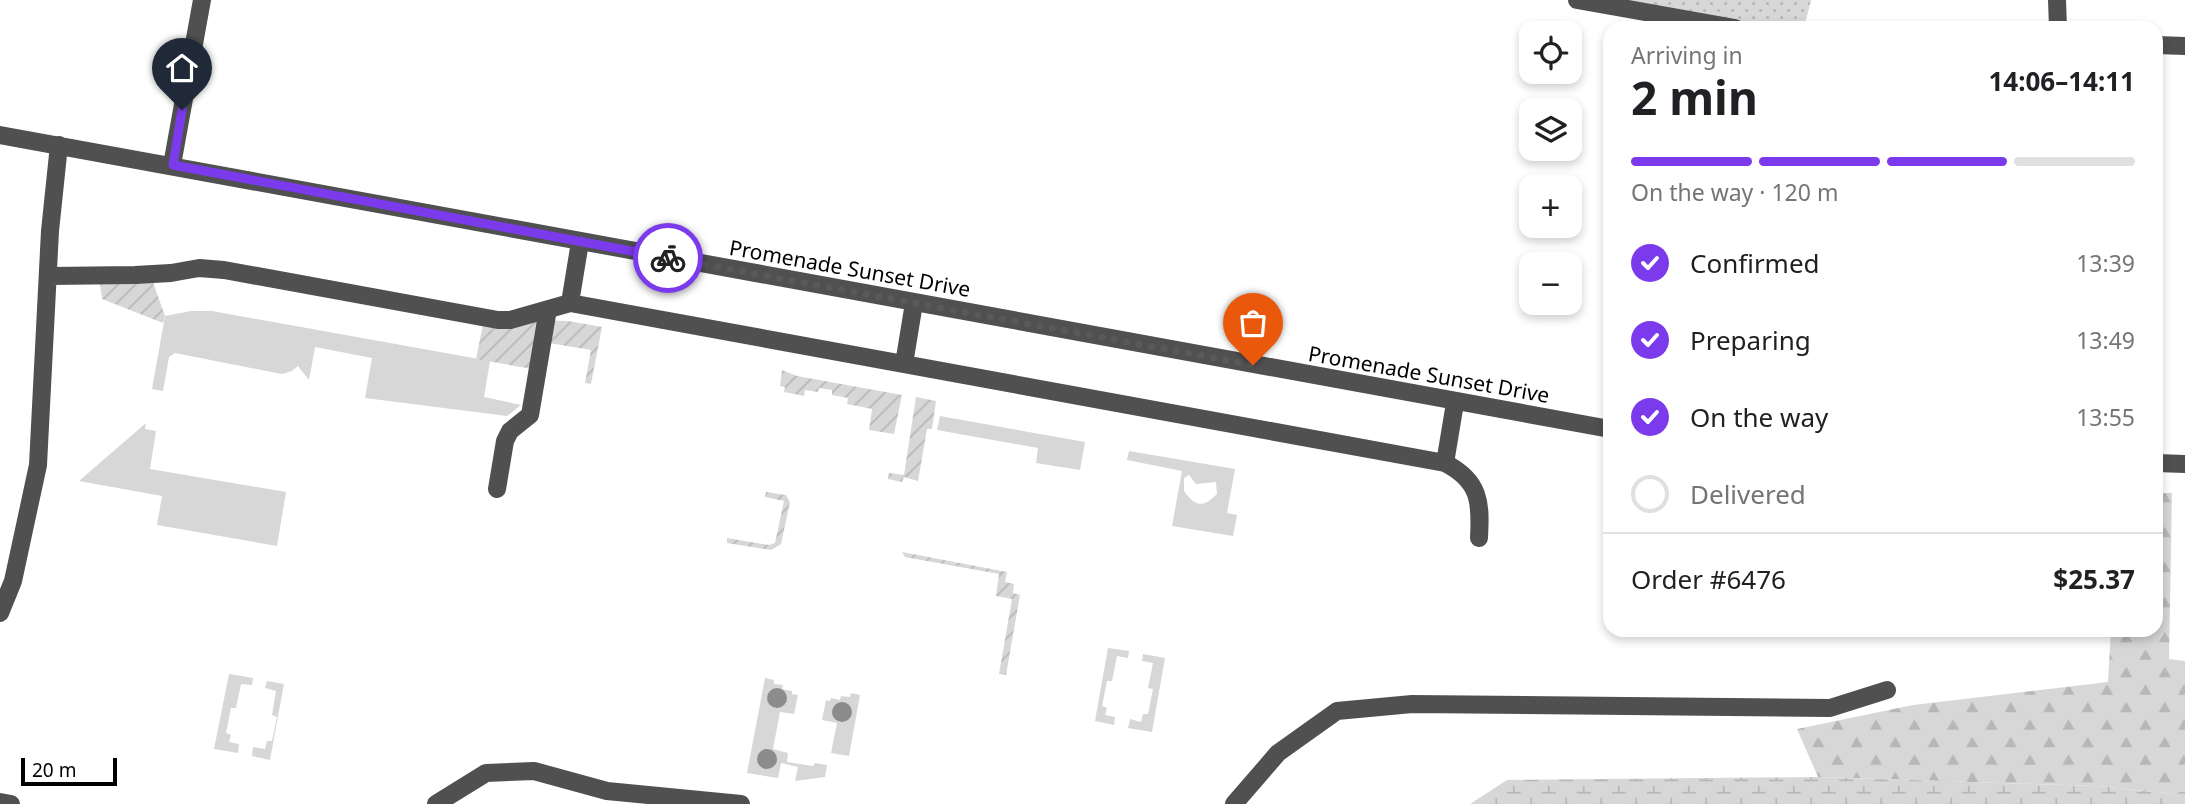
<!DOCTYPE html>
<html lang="en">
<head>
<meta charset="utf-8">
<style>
	body { margin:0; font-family:"Noto Sans",sans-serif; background:#f6f6f6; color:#202124; height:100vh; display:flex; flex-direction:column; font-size:26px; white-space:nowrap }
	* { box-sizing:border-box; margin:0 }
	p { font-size:23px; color:#757577 }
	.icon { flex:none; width:38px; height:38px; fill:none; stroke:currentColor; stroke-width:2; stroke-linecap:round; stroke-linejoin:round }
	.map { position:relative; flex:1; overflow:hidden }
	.drawer { position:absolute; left:1603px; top:21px; width:560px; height:616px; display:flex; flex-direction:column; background:#fff; border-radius:21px; box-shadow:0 4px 10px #0003 }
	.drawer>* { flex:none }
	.buttons { position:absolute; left:1519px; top:21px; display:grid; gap:14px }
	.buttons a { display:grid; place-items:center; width:63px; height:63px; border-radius:14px; background:#fff; box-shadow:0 4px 10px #0003; font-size:35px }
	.scale { position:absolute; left:21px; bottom:18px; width:96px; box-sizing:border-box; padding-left:7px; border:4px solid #000; border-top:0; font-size:19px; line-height:24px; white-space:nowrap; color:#000; -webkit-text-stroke:5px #fff; paint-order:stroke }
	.pin { position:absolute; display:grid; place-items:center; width:60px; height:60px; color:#fff; margin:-72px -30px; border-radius:50% 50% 50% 0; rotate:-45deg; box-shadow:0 0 7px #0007 }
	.pin .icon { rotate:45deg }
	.courier { position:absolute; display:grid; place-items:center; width:70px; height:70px; margin:-35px; border:5px solid #7c3aed; border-radius:50%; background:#fff; color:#222; box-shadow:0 2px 9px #0007 }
	.head em { font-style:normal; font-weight:700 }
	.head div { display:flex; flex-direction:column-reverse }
	.head { display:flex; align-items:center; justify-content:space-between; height:119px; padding:0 28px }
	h1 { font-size:46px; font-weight:700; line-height:52px }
	.bar { display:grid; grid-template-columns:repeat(4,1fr); gap:10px 7px; align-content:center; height:84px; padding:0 28px }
	.bar i { height:9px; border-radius:5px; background:#e0e0e0 }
	.bar .active { background:#7c3aed }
	.bar p { grid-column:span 4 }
	.line { display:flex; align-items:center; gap:18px; padding:0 28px; border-top:2px solid #e0e0e0 }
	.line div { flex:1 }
	ol { padding:0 28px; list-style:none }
	li { display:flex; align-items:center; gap:21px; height:77px }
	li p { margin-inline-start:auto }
	li .icon { padding:7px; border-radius:50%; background:#7c3aed; color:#fff; stroke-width:4 }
	li:last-child { color:#757577 }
	li i { width:38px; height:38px; border:4px solid #e0e0e0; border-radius:50% }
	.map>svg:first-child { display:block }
	.grass { fill:#d7d7d7; fill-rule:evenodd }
	.forest { fill:url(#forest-firs) }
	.wetland { fill:url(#wetland-marsh) }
	.park { fill:url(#park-dots) }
	.garden { fill:url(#garden-furrows) }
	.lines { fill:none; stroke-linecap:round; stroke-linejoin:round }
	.minor { stroke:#505050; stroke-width:18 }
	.tree { fill:#8c8c8c }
	.done { stroke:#595959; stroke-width:7; stroke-dasharray:0 12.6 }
	.route { stroke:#7c3aed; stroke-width:9 }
	.labels { text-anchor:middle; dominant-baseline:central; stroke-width:5; stroke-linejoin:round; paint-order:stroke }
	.street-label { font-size:21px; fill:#000; stroke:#fff }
</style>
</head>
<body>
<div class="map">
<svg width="2185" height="804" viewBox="0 0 2185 804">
	<defs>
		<pattern id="forest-firs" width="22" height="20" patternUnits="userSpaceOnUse" patternTransform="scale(1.75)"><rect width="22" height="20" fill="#d7d7d7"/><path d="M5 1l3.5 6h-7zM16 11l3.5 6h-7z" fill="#b7b7b7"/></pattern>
		<pattern id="wetland-marsh" width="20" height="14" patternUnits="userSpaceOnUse" patternTransform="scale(1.75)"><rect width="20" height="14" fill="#d7d7d7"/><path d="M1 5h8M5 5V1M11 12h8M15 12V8" fill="none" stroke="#b7b7b7"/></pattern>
		<pattern id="park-dots" width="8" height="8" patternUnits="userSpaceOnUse" patternTransform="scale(1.75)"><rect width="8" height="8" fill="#d7d7d7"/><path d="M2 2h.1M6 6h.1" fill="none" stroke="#b7b7b7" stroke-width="1.8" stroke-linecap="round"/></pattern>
		<pattern id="garden-furrows" width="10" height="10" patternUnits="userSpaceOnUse" patternTransform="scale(1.75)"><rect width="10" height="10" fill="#d7d7d7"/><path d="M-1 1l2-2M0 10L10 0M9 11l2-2" fill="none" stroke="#b7b7b7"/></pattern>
	</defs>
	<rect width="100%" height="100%" fill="#fff"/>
	<path class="grass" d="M191 311H212L490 361 484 397 521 405 507 416 365 398 372 358 315 347 309 380 298 366 292 371 282 374 175 353 169 357 163 391 152 389 165 316Z
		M940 416 1085 442 1080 470 1036 463 1038 448 937 430Z
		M146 423 145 429 156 431 150 469 286 492 277 546 157 525 162 496 79 481Z
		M1129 451 1235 469 1227 513 1237 515 1233 536 1172 526 1182 471 1127 460ZM1189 475 1196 484 1216 482 1217 494C1202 509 1195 506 1184 491V478Z
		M1108 648 1129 651 1128 658 1117 656 1112 681H1107L1102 706 1107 708 1105 715 1115 717 1114 725 1095 721Z
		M1143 654 1165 658 1152 732 1128 728 1130 719 1141 722 1143 714H1148L1153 689 1148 688 1153 663 1142 661Z
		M229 674 253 678 252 685 241 684 236 708H231L226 733 231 735 229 742 239 744 238 753 214 749Z
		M765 678 774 680V684L783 685 782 689 792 691V694L798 695 794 714 780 712 773 749 788 753 787 762 813 766 815 763 827 765 825 777 795 781 798 767 781 763 778 778 747 773Z
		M267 681 284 684 270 760 252 756 253 747 265 749 267 741H272L277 717 272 715 276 691 265 688Z
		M851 693 860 695 849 756 831 753 837 723 822 720 826 700 830 701 831 698 840 700 841 696 850 697Z"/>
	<path class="forest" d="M2156 493H2172L2169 659 2185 661V789L2175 794 2098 786 1818 777 1797 729 1913 705 2108 682 2111 630H2156Z"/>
	<path class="wetland" d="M1818 777 2098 786 2175 794 2185 789V804H1470L1507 780Z"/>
	<path class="park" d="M1577 0H1811L1804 28H1735Z"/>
	<path class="garden" d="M150 274 165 316 163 323 102 299 99 276Z
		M484 319 568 321 602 327 591 384 585 383 591 350 543 342 538 370 476 359Z
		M782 370 797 376 902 395 894 434 869 430 872 409 847 404 848 398 832 395V390L819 388 818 392 805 390 804 396 784 392 785 387 780 386Z
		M916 397 936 401 932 429H927L918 481 904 477 902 482 888 479 889 473 904 475Z
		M766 492 786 495 790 502 781 544 771 550 727 543V538L769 545 775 543 784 501 765 497Z
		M902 552 1007 572 1005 582 1014 584 1013 593 1020 595 1006 675 999 674 1012 599 996 596 999 574 905 557Z"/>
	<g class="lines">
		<path class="minor" d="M1577 0 1735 28
			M2057 0 2058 28
			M2156 45 2185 46
			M0 135 1610 429
			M172 165 202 0
			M49 276 135 275 171 273 199 268 224 270 498 320H510L570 303 1445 463 1455 403
			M570 303 580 242
			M904 364 914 303
			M1445 463C1480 481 1481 502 1479 538
			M2156 463 2185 464
			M497 489 505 441 510 431 530 415 548 309
			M0 613 13 581 38 465 50 231 59 145
			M0 802 11 804
			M436 804 486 773 534 771 607 791 741 804
			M1234 804 1278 753 1337 711 1412 704 1830 708 1887 690"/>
	</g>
	<g class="tree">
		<circle cx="777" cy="698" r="10"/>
		<circle cx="842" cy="712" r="10"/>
		<circle cx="767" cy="759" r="10"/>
	</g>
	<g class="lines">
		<path class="done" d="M668 258 1253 365"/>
		<path class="route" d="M182 110 173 165 668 258"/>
	</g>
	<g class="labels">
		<g class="street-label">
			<text transform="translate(850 268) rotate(10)">Promenade Sunset Drive</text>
			<text transform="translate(1429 374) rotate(10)">Promenade Sunset Drive</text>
		</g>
	</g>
</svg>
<div class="buttons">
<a><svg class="icon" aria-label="locate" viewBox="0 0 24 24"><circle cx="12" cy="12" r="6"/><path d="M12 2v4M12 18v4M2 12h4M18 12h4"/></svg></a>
<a><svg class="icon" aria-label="layers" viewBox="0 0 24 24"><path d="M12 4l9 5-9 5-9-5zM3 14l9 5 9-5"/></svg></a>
<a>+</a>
<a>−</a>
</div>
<div class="scale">20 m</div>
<div class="pin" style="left:1253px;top:365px;background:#ea580c"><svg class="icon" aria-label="bag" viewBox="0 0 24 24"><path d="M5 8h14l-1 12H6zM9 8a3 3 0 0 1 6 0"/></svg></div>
<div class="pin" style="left:182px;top:110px;background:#1f2937"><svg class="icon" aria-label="home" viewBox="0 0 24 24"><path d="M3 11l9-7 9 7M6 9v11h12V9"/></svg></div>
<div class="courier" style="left:668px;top:258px"><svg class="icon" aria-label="bike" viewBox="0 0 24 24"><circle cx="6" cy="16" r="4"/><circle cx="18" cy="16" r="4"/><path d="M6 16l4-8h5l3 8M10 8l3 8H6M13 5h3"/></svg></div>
<section class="drawer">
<div class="head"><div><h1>2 min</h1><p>Arriving in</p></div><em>14:06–14:11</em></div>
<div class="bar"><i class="active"></i><i class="active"></i><i class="active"></i><i></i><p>On the way · 120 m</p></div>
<ol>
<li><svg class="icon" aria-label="check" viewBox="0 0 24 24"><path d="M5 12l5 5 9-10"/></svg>Confirmed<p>13:39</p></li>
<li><svg class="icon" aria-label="check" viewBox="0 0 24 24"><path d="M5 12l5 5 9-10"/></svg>Preparing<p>13:49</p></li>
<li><svg class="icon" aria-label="check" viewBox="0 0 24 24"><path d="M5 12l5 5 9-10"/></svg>On the way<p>13:55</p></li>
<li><i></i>Delivered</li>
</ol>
<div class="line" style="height:91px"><div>Order #6476</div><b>$25.37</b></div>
</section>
</div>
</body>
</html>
